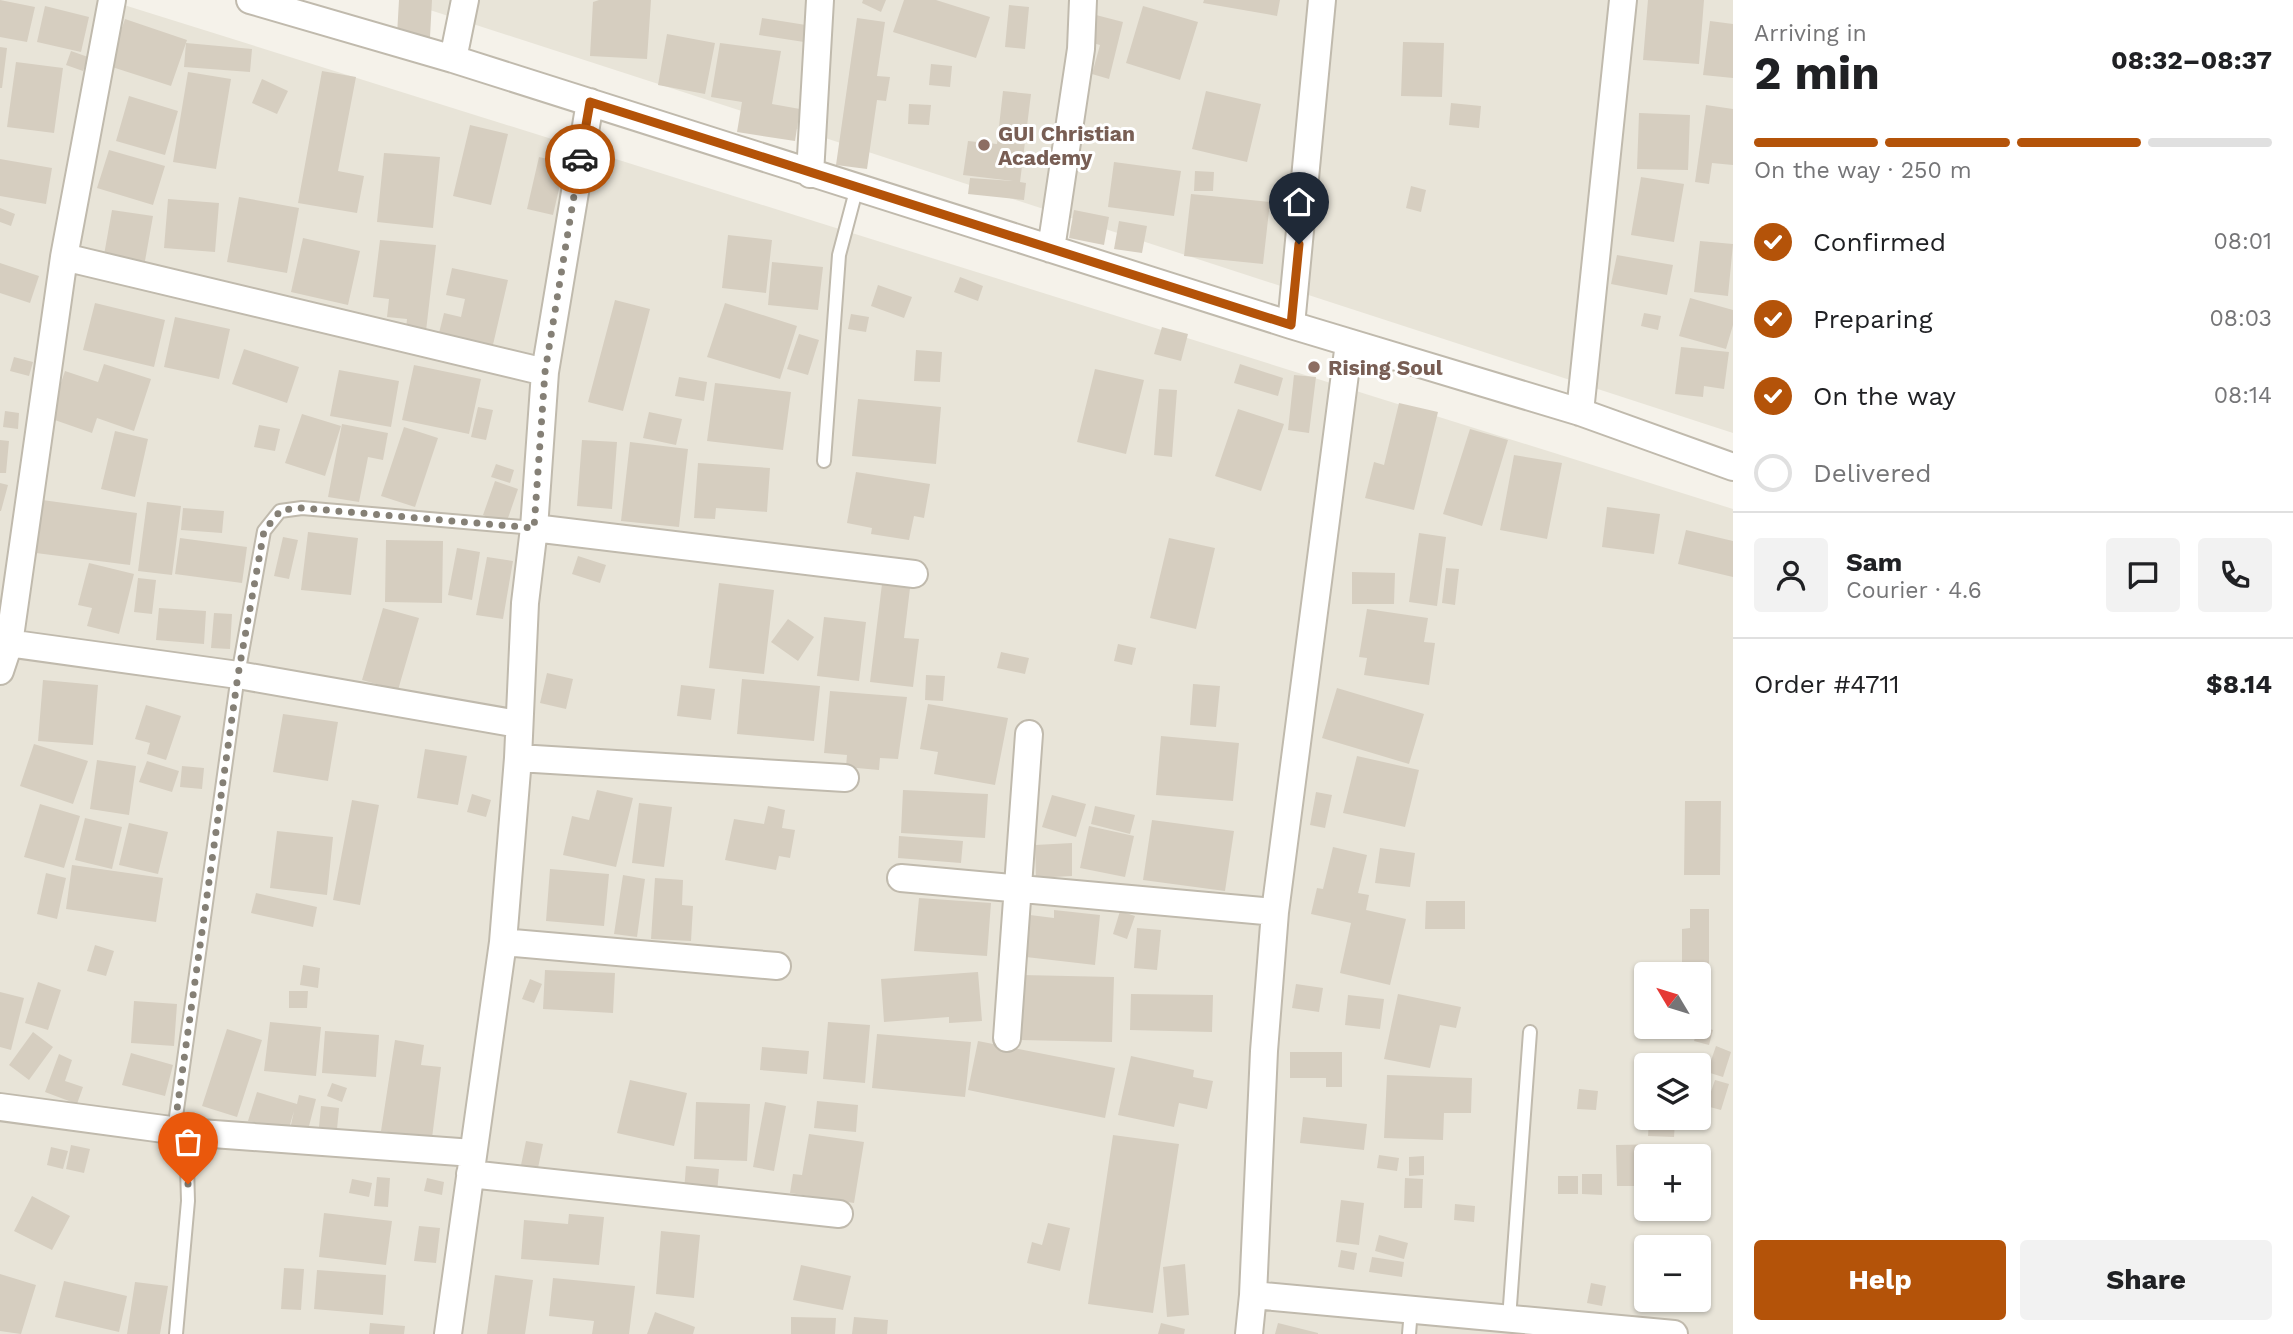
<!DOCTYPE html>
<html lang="en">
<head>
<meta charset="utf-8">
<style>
	body { margin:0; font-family:"Work Sans",sans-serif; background:#f2f2f2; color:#202124; height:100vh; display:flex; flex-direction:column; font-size:26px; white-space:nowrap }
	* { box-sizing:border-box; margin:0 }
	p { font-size:23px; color:#757577 }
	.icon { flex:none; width:38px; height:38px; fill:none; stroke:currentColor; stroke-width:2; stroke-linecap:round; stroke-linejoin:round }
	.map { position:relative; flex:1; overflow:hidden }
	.side { display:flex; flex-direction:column; background:#fff; width:560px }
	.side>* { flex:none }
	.needle { width:46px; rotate:308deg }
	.tools { position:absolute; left:1634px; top:962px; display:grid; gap:14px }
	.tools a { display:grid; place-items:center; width:77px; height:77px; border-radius:7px; background:#fff; box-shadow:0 2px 5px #0004; font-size:35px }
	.pin { position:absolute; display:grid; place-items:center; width:60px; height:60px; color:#fff; margin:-72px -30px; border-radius:50% 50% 50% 0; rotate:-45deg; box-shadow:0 0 7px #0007 }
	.pin .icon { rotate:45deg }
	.courier { position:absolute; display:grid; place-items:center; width:70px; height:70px; margin:-35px; border:5px solid #b45309; border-radius:50%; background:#fff; color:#222; box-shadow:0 2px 9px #0007 }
	.overview em { font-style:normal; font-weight:700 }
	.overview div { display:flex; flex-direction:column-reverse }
	.overview { display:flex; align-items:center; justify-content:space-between; height:119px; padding:0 21px }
	h1 { font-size:46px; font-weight:700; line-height:52px }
	.bar { display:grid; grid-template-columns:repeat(4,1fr); gap:10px 7px; align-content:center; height:84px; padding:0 21px }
	.bar i { height:9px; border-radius:5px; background:#e0e0e0 }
	.bar .selected { background:#b45309 }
	.bar p { grid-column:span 4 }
	.line { display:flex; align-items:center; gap:18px; padding:0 21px; border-top:2px solid #e0e0e0 }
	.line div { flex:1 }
	.round { display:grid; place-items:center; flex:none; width:74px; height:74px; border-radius:7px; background:#f2f2f2 }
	ol { padding:0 21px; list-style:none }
	li { display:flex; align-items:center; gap:21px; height:77px }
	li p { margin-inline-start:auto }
	li .icon { padding:7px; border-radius:50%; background:#b45309; color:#fff; stroke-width:4 }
	li:last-child { color:#757577 }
	li i { width:38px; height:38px; border:4px solid #e0e0e0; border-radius:50% }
	.cta { display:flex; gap:14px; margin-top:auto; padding:14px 21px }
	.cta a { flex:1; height:80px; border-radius:7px; background:#b45309; color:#fff; font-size:28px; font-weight:700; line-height:80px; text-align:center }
	.cta a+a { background:#f2f2f2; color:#202124 }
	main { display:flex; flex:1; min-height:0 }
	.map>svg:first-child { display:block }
	.residential { fill:#e8e4d8; fill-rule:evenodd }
	.building { fill:#d6cec0 }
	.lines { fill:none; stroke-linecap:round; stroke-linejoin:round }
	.service-casing { stroke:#c0baad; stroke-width:16 }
	.minor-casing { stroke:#c0baad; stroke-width:30 }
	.service { stroke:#fff; stroke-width:12 }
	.minor { stroke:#fff; stroke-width:26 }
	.done { stroke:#858076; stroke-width:7; stroke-dasharray:0 12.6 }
	.route { stroke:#b45309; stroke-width:9 }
	.education-dot { fill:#8d6e63; stroke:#fff; stroke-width:2.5 }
	.labels { text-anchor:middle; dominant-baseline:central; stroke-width:6; stroke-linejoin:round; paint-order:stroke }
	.education-label { font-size:21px; font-weight:bold; fill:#785e54; stroke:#fff; text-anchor:start }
</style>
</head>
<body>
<main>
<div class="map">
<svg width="1733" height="1334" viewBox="0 0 1733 1334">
	<rect width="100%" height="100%" fill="#f5f2ea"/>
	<path class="residential" d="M0 0H108L1733 509V1334H0ZM1647 975H1699V1027H1647ZM1647 1066H1699V1118H1647ZM1647 1157H1699V1209H1647ZM1647 1248H1699V1300H1647Z
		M399 0H1733V433L813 134Z"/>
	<path class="building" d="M0 0 35 7 27 42 0 37Z
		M399 0H432L430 37 397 35Z
		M599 0H651L647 59 590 56 593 2Z
		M863 0H886L881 12 862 3Z
		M904 0H936L990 17 976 58 893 32Z
		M1204 0H1280L1277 16 1203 3Z
		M1648 0H1704L1699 64 1643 60Z
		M1009 5 1029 7 1025 49 1005 47Z
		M45 6 89 17 81 52 37 42Z
		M1143 6 1198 22 1180 80 1126 63Z
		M1096 15 1123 22 1109 79 1092 74 1100 45 1089 42Z
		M762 18 806 25 804 42 759 35Z
		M857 18 885 22 877 76 890 77 886 101 877 100 867 169 836 165Z
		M125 19 187 40 171 86 109 66Z
		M1710 21 1733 24V78L1703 75Z
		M667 34 715 43 705 94 658 85Z
		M1403 42 1444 43 1442 97 1401 96Z
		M186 43 252 49 250 72 184 67Z
		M720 43 781 51 772 104 800 109 795 141 737 132 742 102 711 97Z
		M0 47 7 48 2 88H0Z
		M71 51 88 57 83 71 66 65Z
		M16 62 63 68 54 133 7 127Z
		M931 64 952 66 950 87 929 85Z
		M322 71 356 77 338 171 364 176 357 213 298 203Z
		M188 72 231 79 216 169 173 162Z
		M262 79 288 91 277 114 252 103Z
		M1003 91 1031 94 1020 182 1026 183 1024 200 968 194 970 178 1013 181 963 175 968 141 997 144Z
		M1206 91 1261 104 1247 162 1192 149Z
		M129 96 178 111 165 155 116 141Z
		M1451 103 1481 106 1479 128 1449 125Z
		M909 104 931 105 929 125 908 124Z
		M1706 105 1733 109V165L1712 163 1709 184 1695 182Z
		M1639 113 1690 115 1688 170 1637 169Z
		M470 125 508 134 491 205 453 196Z
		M109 150 165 166 153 205 97 188Z
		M384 153 440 157 433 228 377 222Z
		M539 157 565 163 553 215 527 209Z
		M0 159 52 168 46 204 0 196Z
		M1114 162 1181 171 1174 216 1108 207Z
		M1195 171 1214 172 1213 191H1194Z
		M1641 177 1684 184 1674 242 1631 235Z
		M1411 186 1426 190 1421 212 1406 208Z
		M1191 194 1270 202 1263 264 1184 256Z
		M239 197 299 208 287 273 227 262Z
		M168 199 219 203 215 252 164 248Z
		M0 208 15 214 11 226 0 222Z
		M112 210 153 216 145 261 104 255Z
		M1074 210 1109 217 1104 245 1069 238Z
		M1119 221 1147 226 1142 253 1114 249Z
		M728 235 772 240 766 293 722 288Z
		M303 238 360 251 348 305 291 292Z
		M380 240 436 245 426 331 406 329 407 319 387 317 389 299 373 297Z
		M1700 241 1733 244 1728 296 1694 292Z
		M1617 255 1673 265 1667 295 1611 284Z
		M772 262 823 267 818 310 768 305Z
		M0 263 39 276 30 303 0 293Z
		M452 268 508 280 492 349 438 337 444 313 461 317 465 299 446 295Z
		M960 277 983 286 978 301 954 292Z
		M878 285 912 297 904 318 871 306Z
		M1690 298 1733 310V325L1726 349 1679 336Z
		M615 300 650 309 623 411 588 402Z
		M95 303 165 320 154 367 83 350Z
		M725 303 797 326 780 379 707 357Z
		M1644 313 1661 316 1658 330 1641 326Z
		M851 314 869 317 866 332 848 329Z
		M175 317 230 329 219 379 164 367Z
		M1162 327 1188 334 1181 361 1154 354Z
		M799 334 819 340 808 375 787 369Z
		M1681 347 1729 352 1724 389 1704 386 1703 397 1675 394Z
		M244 349 299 367 287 403 232 384Z
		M916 350 942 352 940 382 914 381Z
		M14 357 33 362 29 376 10 371Z
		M104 364 151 379 134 431 97 418 92 433 49 418 65 371 98 382Z
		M1240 364 1283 378 1278 396 1234 383Z
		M414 365 481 379 469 434 402 420Z
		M1095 369 1144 380 1126 454 1077 442Z
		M339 370 399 381 391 427 330 416Z
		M1294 375 1316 377 1309 433 1288 430Z
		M679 377 707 382 704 401 675 396Z
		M715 383 791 392 783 450 707 441Z
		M1159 389 1177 390 1172 457 1154 455Z
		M858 399 941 407 936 464 852 456Z
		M1399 403 1438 412 1414 510 1365 498 1374 462 1384 465Z
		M478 407 493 410 486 440 471 437Z
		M1238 409 1284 424 1261 491 1215 476Z
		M5 411 19 413 18 429 3 427Z
		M649 412 682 419 676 445 643 438Z
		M302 414 341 426 325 476 285 463Z
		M342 424 388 433 383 460 368 457 359 502 328 497Z
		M259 425 280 429 275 451 254 447Z
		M404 427 438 438 415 507 381 496Z
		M1470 429 1508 440 1482 526 1443 514Z
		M115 431 148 439 135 497 101 489Z
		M0 440 9 441 6 473H0Z
		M582 440 617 442 612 509 577 506Z
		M630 442 688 449 679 527 621 521Z
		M1514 455 1562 463 1547 539 1500 530Z
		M698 463 770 468 767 512 716 508 715 519 694 518Z
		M496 464 514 470 510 483 491 477Z
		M856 472 930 484 924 518 914 516 909 540 871 534 872 528 847 523Z
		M495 481 518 489 506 524 483 515Z
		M0 483 8 485 1 511H0Z
		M35 499 137 513 130 565 28 552Z
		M147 502 181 506 172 575 138 571Z
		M1607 507 1660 514 1654 554 1602 547Z
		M183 508 224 511 222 533 181 530Z
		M1686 530 1733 541V577L1678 564Z
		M308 532 358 538 351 595 301 590Z
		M1419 533 1446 537 1437 606 1409 602Z
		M283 537 298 540 289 579 274 576Z
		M180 538 247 547 242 583 175 574Z
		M1169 538 1215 548 1196 629 1150 618Z
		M386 540 443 541 442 603 385 602Z
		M457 548 480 552 472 600 448 595Z
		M578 556 606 565 600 583 572 574Z
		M487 557 513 561 503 619 476 615Z
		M89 563 134 574 119 634 87 626 92 608 78 605Z
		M1446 568 1459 569 1455 605 1442 603Z
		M1352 572 1395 573 1394 604H1352Z
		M138 578 156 580 152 614 134 612Z
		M719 583 774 590 764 674 709 668Z
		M882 584 910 588 904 638 919 639 913 687 870 682Z
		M159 608 206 611 204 644 156 640Z
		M383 608 419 618 398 690 362 680Z
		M1367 609 1428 618 1424 642 1435 643 1429 685 1364 675 1367 658 1359 657Z
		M214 613 232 614 230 649 211 648Z
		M824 617 866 622 859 681 817 676Z
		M788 619 814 637 798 661 771 642Z
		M1118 644 1136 648 1132 665 1114 661Z
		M1001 652 1029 658 1025 674 997 668Z
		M547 673 573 679 566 709 540 703Z
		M926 675 945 676 943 701 925 700Z
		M742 679 820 686 814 741 737 734Z
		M43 680 98 685 93 745 38 741Z
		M1193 684 1220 686 1216 727 1190 725Z
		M681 685 715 689 711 720 677 716Z
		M1337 688 1424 714 1409 764 1322 738Z
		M830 691 907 697 898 759 880 758 879 770 846 767 847 755 824 753Z
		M928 704 1008 718 995 785 934 774 938 752 920 749Z
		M146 705 181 716 166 760 147 754 150 743 135 739Z
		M283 714 338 722 328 781 273 772Z
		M1161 736 1239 743 1233 801 1156 795Z
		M34 744 88 761 73 804 20 786Z
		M425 749 467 756 458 805 417 798Z
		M1357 756 1419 770 1405 827 1343 813Z
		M97 760 136 766 129 815 90 809Z
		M147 761 179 771 172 792 139 782Z
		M182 766 204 768 202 789 180 787Z
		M597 790 633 798 616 867 563 855 572 816 589 820Z
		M903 790 988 794 985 838 901 833Z
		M1316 792 1332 795 1325 828 1310 825Z
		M472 794 491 800 486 817 467 812Z
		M1052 795 1086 804 1076 837 1042 827Z
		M352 800 379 805 360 905 333 900Z
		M1685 801H1721L1720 875H1684Z
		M639 803 672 807 664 867 632 863Z
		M40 804 80 816 64 868 24 857Z
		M768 806 785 810 782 828 795 830 790 858 779 856 776 870 725 860 734 819 764 824Z
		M1095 806 1135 815 1130 834 1091 824Z
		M85 818 122 827 112 869 75 860Z
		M1152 820 1234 831 1225 891 1143 880Z
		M129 823 168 832 158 874 119 865Z
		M1089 826 1134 836 1125 877 1080 868Z
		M277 831 333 837 327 895 270 888Z
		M899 836 963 841 961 863 898 858Z
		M1072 843V876L1036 878 1035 845Z
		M1333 847 1367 855 1358 893 1369 895 1366 910 1406 919 1390 985 1340 973 1351 923 1311 914 1317 888 1323 889Z
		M1380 848 1415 853 1410 887 1375 883Z
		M72 865 163 878 156 922 66 909Z
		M550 869 609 874 604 926 546 921Z
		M46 873 66 878 57 919 37 914Z
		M623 875 645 879 637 937 614 934Z
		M655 878 683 880 682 905 693 906 691 941 651 939Z
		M256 893 317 907 313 927 251 913Z
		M919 898 991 903 987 956 914 951Z
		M1426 901H1465V929H1425Z
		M1690 909H1709V965L1682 964V929L1690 928Z
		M1054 910 1100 915 1095 965 1026 957 1030 915 1054 918Z
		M1120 911 1135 916 1127 939 1113 934Z
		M1137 928 1161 930 1157 970 1134 968Z
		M95 945 114 951 106 976 87 971Z
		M303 965 320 968 318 988 300 985Z
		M545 970 615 973 613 1013 543 1009Z
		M978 972 982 1021 949 1023V1017L884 1022 881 979Z
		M1022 975 1114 977 1112 1042 1020 1040Z
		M530 979 542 984 534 1003 522 999Z
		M38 982 61 990 48 1030 25 1023Z
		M1296 984 1323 988 1319 1012 1292 1008Z
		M289 991H308L307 1008H289Z
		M0 992 24 998 11 1050 0 1047Z
		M1131 994 1213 995 1212 1032 1130 1030Z
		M1398 994 1461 1007 1456 1028 1440 1025 1430 1068 1384 1059Z
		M1348 995 1384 999 1380 1029 1345 1025Z
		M134 1001 177 1004 174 1046 131 1043Z
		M270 1022 321 1027 316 1076 264 1071Z
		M828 1022 870 1025 865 1083 823 1079Z
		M1699 1026 1713 1030 1709 1045 1694 1041Z
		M227 1029 262 1040 237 1117 202 1106Z
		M325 1031 379 1035 376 1077 322 1073Z
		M33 1032 53 1047 29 1080 9 1065Z
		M877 1034 971 1042 965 1097 872 1088Z
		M395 1040 424 1045 421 1065 441 1067 432 1138 381 1131Z
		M978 1041 1115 1068 1105 1118 968 1090Z
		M1716 1046 1731 1052 1723 1077 1707 1072Z
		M762 1047 809 1051 807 1074 760 1070Z
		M1290 1052H1342V1087H1326V1078H1290Z
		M131 1053 173 1065 165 1096 122 1085Z
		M59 1054 72 1060 65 1081 83 1087 77 1104 45 1092Z
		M1131 1056 1194 1070 1193 1077 1213 1081 1207 1109 1179 1103 1174 1127 1118 1115Z
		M1387 1075 1472 1078 1471 1113H1444L1443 1140 1384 1138Z
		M1699 1077 1709 1080 1704 1096 1699 1095Z
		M630 1080 687 1093 674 1146 617 1133Z
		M1715 1080 1729 1084 1721 1110 1706 1106Z
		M332 1083 347 1088 342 1102 327 1096Z
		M1579 1089 1598 1091 1596 1110 1577 1109Z
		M257 1092 297 1104 299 1095 316 1099 308 1130 291 1125 294 1111 289 1128 248 1121Z
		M817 1101 858 1105 856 1132 814 1128Z
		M696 1102 750 1104 747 1161 694 1159Z
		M765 1102 786 1106 774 1171 753 1167Z
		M321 1106 339 1108 337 1129 319 1127Z
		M1303 1117 1367 1124 1364 1150 1300 1143Z
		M1649 1121 1675 1122 1674 1137 1648 1136Z
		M809 1134 864 1142 854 1203 790 1193 793 1174 802 1175Z
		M1113 1135 1179 1144 1153 1313 1088 1304Z
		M526 1141 543 1144 538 1168 521 1165Z
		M1665 1144V1157H1647V1186H1617L1616 1145Z
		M71 1145 90 1149 84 1173 66 1169Z
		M51 1147 68 1151 63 1169 47 1165Z
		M1379 1155 1399 1158 1397 1171 1377 1168Z
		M1424 1156V1175L1409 1176V1157Z
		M686 1166 719 1169 717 1194 684 1191Z
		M1582 1174H1602V1195L1582 1194Z
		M1558 1176H1578V1194H1558Z
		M377 1177 390 1178 388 1207 374 1206Z
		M427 1178 444 1182 442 1195 424 1191Z
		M1405 1178 1423 1179 1422 1208H1404Z
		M352 1179 372 1183 369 1197 349 1193Z
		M32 1196 70 1216 52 1250 14 1231Z
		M1341 1200 1364 1203 1359 1245 1336 1242Z
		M1455 1204 1475 1206 1474 1222 1454 1220Z
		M324 1213 392 1221 386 1265 319 1257Z
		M569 1214 604 1217 599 1265 521 1259 524 1220 568 1224Z
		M1048 1223 1070 1228 1060 1271 1027 1263 1032 1242 1042 1245Z
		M419 1226 440 1228 436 1263 414 1261Z
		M661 1231 700 1235 694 1298 656 1294Z
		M1379 1235 1408 1243 1404 1259 1375 1251Z
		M1341 1250 1357 1253 1354 1270 1338 1267Z
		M1372 1257 1404 1262 1402 1277 1369 1272Z
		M1185 1264 1189 1315 1167 1317 1163 1267Z
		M801 1265 851 1276 843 1310 793 1300Z
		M284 1268 304 1269 301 1310 281 1309Z
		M317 1270 386 1275 383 1315 314 1309Z
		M0 1274 36 1285 21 1334 0 1331Z
		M495 1275 533 1280 525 1334H487Z
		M553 1278 635 1286 629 1334H592L594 1321 549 1316Z
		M64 1281 127 1296 119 1332 55 1317Z
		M135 1282 168 1286 160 1334H127Z
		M1591 1283 1606 1286 1602 1306 1587 1303Z
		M655 1312 695 1327 693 1334H647Z
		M791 1317 836 1318 835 1334H791Z
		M854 1317 888 1320 887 1334H852Z
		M370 1323 405 1326 404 1334H369Z
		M1161 1323 1185 1329 1184 1334H1158Z
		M1278 1323 1318 1333V1334H1275Z"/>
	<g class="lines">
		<defs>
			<path id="service" d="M824 461 839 255 857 187
				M174 1131 238 675 264 531 280 511 302 508 534 528
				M1509 1319 1530 1032
				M176 1334 188 1201 186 1132
				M1409 1334 1411 1310"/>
			<path id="minor" d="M250 0 453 59 1291 325 1580 412 1733 467
				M453 59 465 0
				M810 174 820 0
				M1051 249 1081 49 1083 0
				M64 257 545 372
				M1291 325 1322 0
				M1580 412 1623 0
				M534 528 914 574
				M0 642 238 675 518 724
				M0 671 9 644 64 257 112 0
				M518 758 845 778
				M901 878 1275 912
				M503 942 777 966
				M1007 1038 1029 734
				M0 1107 186 1132 473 1153
				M470 1174 839 1214
				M1253 1295 1674 1334
				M448 1334 503 942 518 758 525 603 534 528 545 372 590 102
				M1249 1334 1253 1295 1264 1051 1275 912 1349 343"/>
		</defs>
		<use href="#service" class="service-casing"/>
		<use href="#minor" class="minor-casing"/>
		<use href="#service" class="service"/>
		<use href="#minor" class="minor"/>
	</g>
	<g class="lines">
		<path class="done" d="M188 1184 186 1132 174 1131 238 675 264 531 281 510 302 508 534 528 545 372 580 159"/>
		<path class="route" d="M580 159 590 102 1291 325 1299 244"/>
	</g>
	<g class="education-dot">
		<circle cx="984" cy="145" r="7"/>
		<circle cx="1314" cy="367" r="7"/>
	</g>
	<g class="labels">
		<g class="education-label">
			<text x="998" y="133">GUI Christian<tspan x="998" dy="24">Academy</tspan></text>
			<text x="1328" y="367">Rising Soul</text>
		</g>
	</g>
</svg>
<div class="tools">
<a><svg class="needle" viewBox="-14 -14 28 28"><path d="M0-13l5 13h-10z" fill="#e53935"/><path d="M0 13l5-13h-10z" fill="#757577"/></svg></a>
<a><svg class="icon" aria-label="layers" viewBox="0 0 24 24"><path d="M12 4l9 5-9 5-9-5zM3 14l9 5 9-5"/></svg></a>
<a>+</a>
<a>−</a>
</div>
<div class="pin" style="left:188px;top:1184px;background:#ea580c"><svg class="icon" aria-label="bag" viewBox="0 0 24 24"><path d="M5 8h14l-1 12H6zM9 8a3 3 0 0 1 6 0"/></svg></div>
<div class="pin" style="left:1299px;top:244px;background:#1f2937"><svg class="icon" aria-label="home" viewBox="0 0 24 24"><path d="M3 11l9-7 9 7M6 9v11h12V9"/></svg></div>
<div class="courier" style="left:580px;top:159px"><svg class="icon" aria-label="car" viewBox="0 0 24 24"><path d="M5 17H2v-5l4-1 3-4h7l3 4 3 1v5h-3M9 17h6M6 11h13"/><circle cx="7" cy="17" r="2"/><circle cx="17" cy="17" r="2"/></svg></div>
</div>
<section class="side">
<div class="overview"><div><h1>2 min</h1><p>Arriving in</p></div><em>08:32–08:37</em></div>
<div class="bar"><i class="selected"></i><i class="selected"></i><i class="selected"></i><i></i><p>On the way · 250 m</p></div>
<ol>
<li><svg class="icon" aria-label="check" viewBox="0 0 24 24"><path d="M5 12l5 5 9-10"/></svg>Confirmed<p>08:01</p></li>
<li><svg class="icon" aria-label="check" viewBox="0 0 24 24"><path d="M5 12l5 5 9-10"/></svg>Preparing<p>08:03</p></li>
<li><svg class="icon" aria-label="check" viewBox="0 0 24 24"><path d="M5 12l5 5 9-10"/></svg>On the way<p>08:14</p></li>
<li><i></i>Delivered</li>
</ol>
<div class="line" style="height:126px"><a class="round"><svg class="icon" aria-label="person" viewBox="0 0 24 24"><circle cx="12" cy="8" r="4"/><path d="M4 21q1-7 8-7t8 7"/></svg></a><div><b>Sam</b><p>Courier · 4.6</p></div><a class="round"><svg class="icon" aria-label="chat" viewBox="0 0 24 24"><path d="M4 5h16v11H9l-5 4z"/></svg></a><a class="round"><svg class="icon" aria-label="phone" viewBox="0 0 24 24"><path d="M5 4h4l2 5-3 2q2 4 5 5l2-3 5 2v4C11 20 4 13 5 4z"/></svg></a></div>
<div class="line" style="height:91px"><div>Order #4711</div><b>$8.14</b></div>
<div class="cta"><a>Help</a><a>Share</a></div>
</section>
</main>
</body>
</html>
